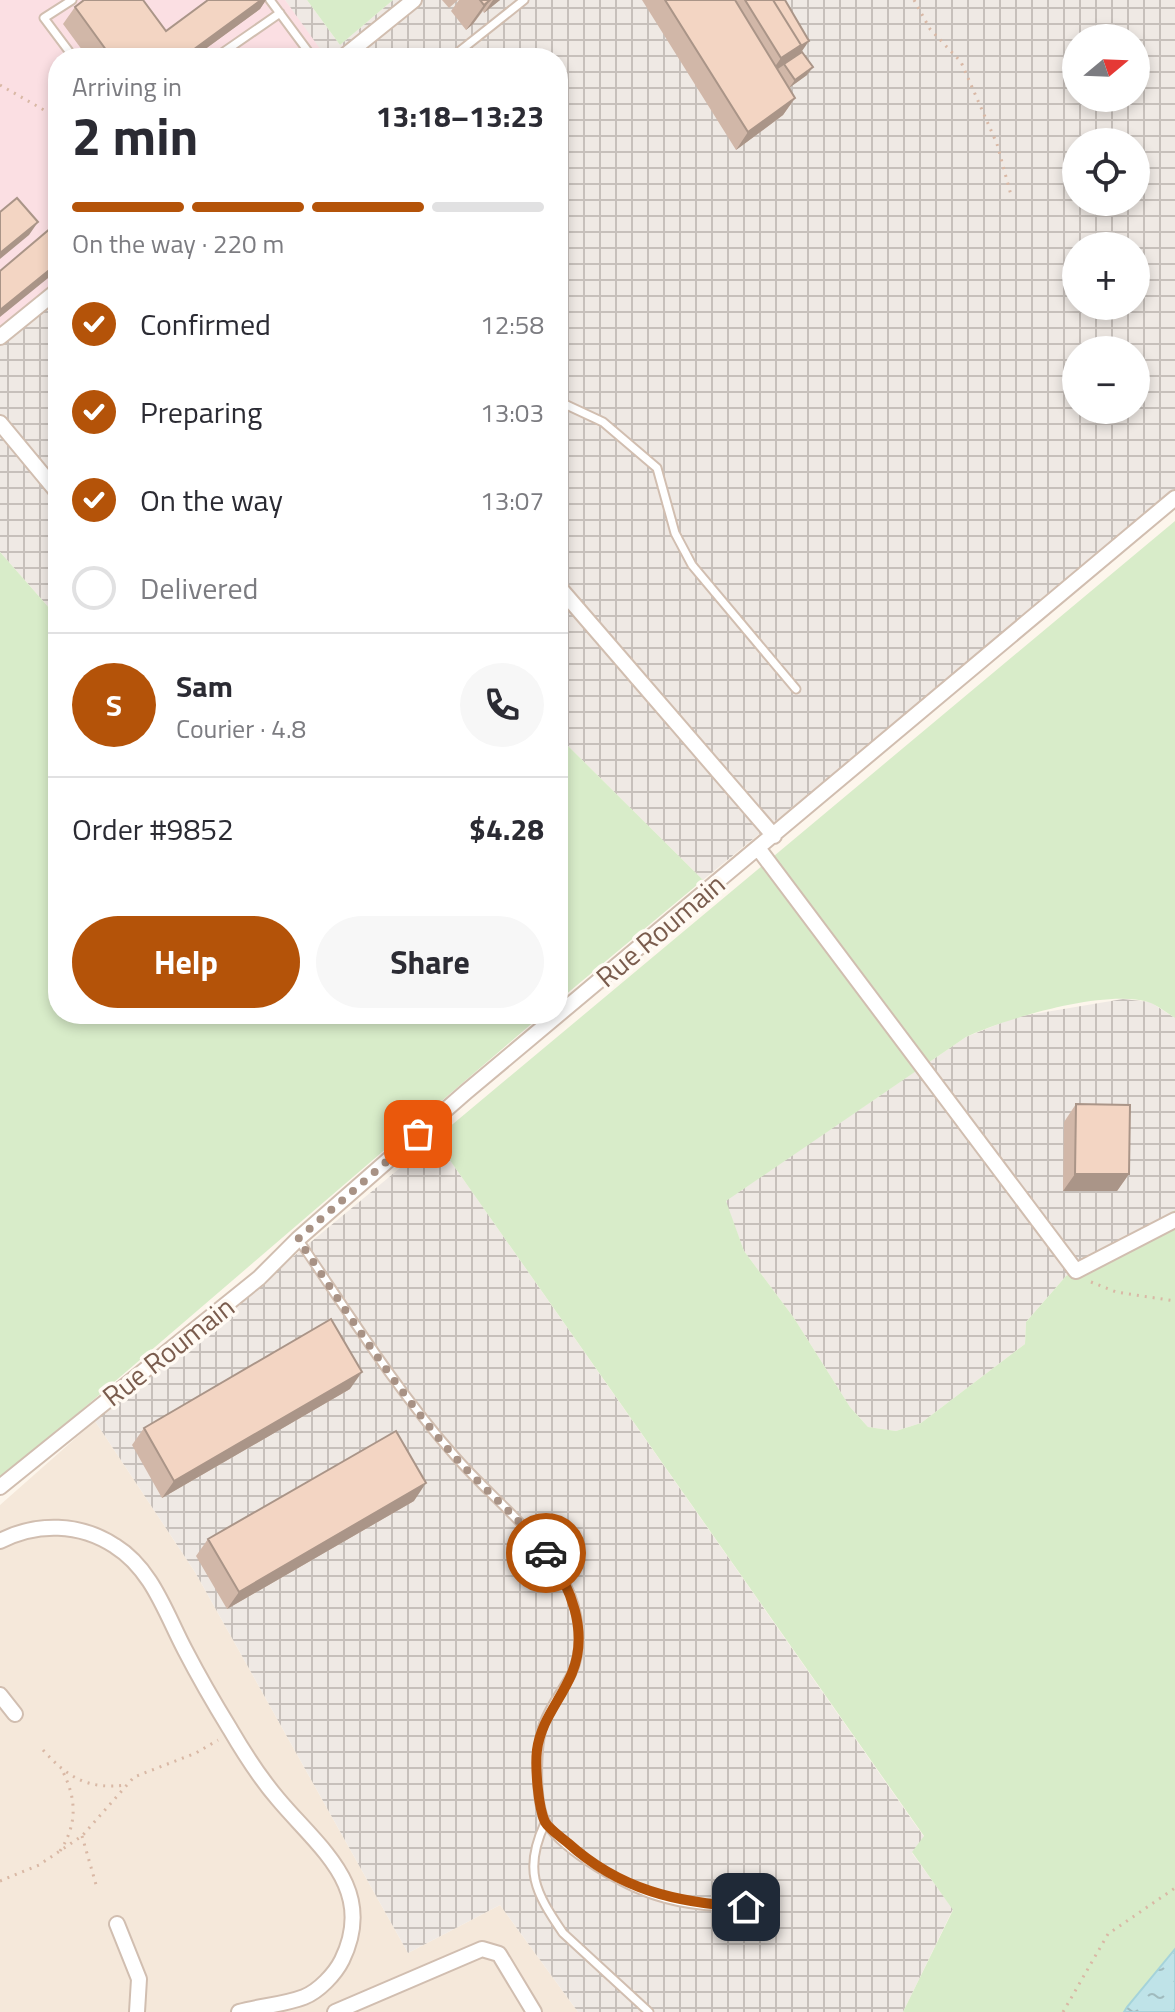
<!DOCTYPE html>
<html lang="en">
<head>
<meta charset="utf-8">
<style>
	body { margin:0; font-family:"Titillium Web",sans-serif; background:#f7f7f7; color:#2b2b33; height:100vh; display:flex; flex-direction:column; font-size:30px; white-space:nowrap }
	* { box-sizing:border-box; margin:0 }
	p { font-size:26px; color:#7c7c81 }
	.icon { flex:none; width:44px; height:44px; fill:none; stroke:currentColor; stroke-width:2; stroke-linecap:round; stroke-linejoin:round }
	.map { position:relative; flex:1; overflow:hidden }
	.drawer { position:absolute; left:48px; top:48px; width:520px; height:976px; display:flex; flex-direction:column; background:#fff; border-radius:32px; box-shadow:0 4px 12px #0003 }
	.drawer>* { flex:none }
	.needle { width:52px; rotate:71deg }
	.fabs { position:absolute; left:1062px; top:24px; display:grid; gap:16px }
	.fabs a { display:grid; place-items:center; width:88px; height:88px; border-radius:50%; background:#fff; box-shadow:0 4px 12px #0003; font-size:40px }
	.pin { position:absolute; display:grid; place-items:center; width:68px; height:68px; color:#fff; margin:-34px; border-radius:16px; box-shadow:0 4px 12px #0006 }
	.courier { position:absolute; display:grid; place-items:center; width:80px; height:80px; margin:-40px; border:6px solid #b45309; border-radius:50%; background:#fff; color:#222; box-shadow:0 2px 10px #0007 }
	.head em { font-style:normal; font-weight:700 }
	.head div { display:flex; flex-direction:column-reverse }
	.head { display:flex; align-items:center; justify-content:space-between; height:136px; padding:0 24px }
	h1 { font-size:52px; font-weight:700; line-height:60px }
	.bar { display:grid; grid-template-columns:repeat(4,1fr); gap:12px 8px; align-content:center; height:96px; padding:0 24px }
	.bar i { height:10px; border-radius:6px; background:#e1e1e2 }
	.bar .current { background:#b45309 }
	.bar p { grid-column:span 4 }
	.line { display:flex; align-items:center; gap:20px; padding:0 24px; border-top:2px solid #e1e1e2 }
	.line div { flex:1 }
	.round { display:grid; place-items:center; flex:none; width:84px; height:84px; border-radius:42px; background:#f7f7f7 }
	ol { padding:0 24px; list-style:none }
	li { display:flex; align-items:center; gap:24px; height:88px }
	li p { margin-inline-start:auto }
	li .icon { padding:8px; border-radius:50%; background:#b45309; color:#fff; stroke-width:4 }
	li:last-child { color:#7c7c81 }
	li i { width:44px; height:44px; border:4px solid #e1e1e2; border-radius:50% }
	.action { display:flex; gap:16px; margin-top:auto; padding:16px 24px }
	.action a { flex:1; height:92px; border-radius:48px; background:#b45309; color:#fff; font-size:32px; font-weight:700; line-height:92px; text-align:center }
	.action a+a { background:#f7f7f7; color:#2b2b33 }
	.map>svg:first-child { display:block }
	.residential { fill:#f5e8da }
	.industrial { fill:url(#industrial-grid); fill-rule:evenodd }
	.medical { fill:#fbdfe3 }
	.grass { fill:#d8ecc9 }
	.water { fill:url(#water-ripples); stroke:#a5d3da; stroke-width:2 }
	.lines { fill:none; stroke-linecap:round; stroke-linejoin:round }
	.service-casing { stroke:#d1beb0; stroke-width:11 }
	.minor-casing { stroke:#d1beb0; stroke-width:18 }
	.path { stroke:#d9b8a5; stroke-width:3; stroke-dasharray:2 6; stroke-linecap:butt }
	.service { stroke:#fff; stroke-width:7 }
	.minor { stroke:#fff; stroke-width:14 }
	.wall { fill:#d1b7a8 }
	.shaded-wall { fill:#aa9588 }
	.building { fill:#f3d5c3; stroke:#aa9588; stroke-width:2 }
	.done { stroke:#a89285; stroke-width:8; stroke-dasharray:0 14.4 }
	.route { stroke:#b45309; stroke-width:10 }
	.labels { text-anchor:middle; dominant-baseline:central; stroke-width:7; stroke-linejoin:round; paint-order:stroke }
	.street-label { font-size:28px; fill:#7a5c4d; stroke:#fffaf3 }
</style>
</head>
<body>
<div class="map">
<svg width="1175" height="2012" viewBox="0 0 1175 2012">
	<defs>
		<pattern id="industrial-grid" width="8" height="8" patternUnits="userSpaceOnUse" patternTransform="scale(2)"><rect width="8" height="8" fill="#efe9e4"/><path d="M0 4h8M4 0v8" fill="none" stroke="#c7c0bb"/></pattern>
		<pattern id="water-ripples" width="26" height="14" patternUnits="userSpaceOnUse" patternTransform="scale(2)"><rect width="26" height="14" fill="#bfe3e8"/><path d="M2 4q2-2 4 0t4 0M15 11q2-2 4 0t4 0" fill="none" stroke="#a0bbbe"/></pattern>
	</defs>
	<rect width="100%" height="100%" fill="#fdf6ec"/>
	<path class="residential" d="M95 1421 195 1572 408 1953 500 1905 578 2012H0V1505Z"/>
	<path class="industrial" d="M285 0H307L340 45 393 0H1175V494L703 880 558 736V58H325ZM1076 38H1136V98H1076ZM1076 142H1136V202H1076ZM1076 246H1136V306H1076ZM1076 350H1136V410H1076Z
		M58 279V618L0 552V327Z
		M1123 999 1150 1002 1175 1018V1210L1066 1276 1026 1322 1025 1344 921 1423 896 1431 868 1427 850 1407 794 1318 744 1251 725 1201 966 1037 1016 1017Z
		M435 1139 924 1837 912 1853 953 1909 903 2012H578L500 1905 408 1953 195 1572 95 1421Z"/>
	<path class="medical" d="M0 0H285L326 57 58 58V279L0 327Z"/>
	<path class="grass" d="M307 0H393L340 45Z
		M1175 521V1018C1167 1013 1157 1005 1148 1002 1105 989 1007 1018 966 1037L726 1201 744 1251 794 1318 850 1407 868 1427 896 1431 921 1423 1025 1344 1026 1322 1066 1276 1175 1210V1949L1124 2012H903L953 1910 912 1852 924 1836 435 1139Z
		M0 552 58 618V1014H543L0 1480Z
		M558 736 703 880 558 1001Z"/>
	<path class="water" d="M1175 1949V2012H1124L1127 2007Z"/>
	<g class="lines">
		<defs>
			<path id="service" d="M72 0 44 18 74 58
				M270 0 313 58
				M215 58 280 13
				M451 58 524 0
				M558 401 603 422 657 468 675 533 692 565 796 689
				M298 1239C348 1312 395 1388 454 1455 491 1498 538 1531 565 1582 579 1609 585 1647 571 1675 562 1691 550 1706 544 1723 536 1744 534 1805 547 1824 565 1852 625 1886 657 1896 693 1908 733 1907 771 1909
				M545 1823C523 1870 535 1892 563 1933L649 2012"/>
			<path id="minor" d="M342 58 414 0
				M0 337 58 290
				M0 423 58 493
				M558 586 774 836
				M758 848 1076 1271 1175 1220
				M0 1487 259 1278 298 1239 466 1092 1175 498
				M0 1541C37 1522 80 1523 115 1546 152 1569 166 1614 185 1650 199 1677 214 1703 230 1729 244 1753 260 1778 278 1799 319 1848 377 1888 342 1960 335 1974 319 1991 304 1997 283 2005 260 2006 239 2012
				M0 1695 15 1714
				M117 1924 139 1979 137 2012
				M335 2012 482 1949 499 1954 534 2012"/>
		</defs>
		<use href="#service" class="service-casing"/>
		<use href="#minor" class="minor-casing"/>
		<path class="path" d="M914 0 930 29 961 62 997 144 1011 195
			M0 85 58 118
			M1091 1282 1116 1292 1175 1301
			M43 1750C67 1777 88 1790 126 1785
			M82 1836 97 1888
			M60 1851C77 1825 77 1800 63 1772
			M0 1881 39 1865 82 1836 134 1777 196 1753 218 1740
			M1063 2012 1108 1934 1175 1888"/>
		<use href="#service" class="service"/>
		<use href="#minor" class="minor"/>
	</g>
	<path class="wall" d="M206 0H266L260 9 193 58H88L63 24 75 7 166 31 207 1Z
		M442 0H458L449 8Z
		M459 0H500L484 13 483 11 473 24 466 30 451 11Z
		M642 0H785L807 75 789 88 795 98 783 115 736 150Z
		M1076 1104 1129 1174 1117 1191H1063L1064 1122Z
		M350 1389 162 1498 132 1445 144 1428Z
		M414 1501 227 1609 196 1556 208 1539Z"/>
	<path class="shaded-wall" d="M261 0H266L260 9 193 58H182Z
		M490 0 473 24 466 30 484 5Z
		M493 0H500L484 13Z
		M809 41 800 54 769 75 781 58Z
		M813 67 807 75 789 88 795 80Z
		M795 98 783 115 736 150 748 132Z
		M38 222 29 235 0 259V253Z
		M58 263V270L0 317V310Z
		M1075 1174H1129L1117 1191H1063Z
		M362 1372 350 1389 162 1498 174 1481Z
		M426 1483 414 1501 227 1609 239 1592Z"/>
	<path class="building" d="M84 0H143L166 31 208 0H261L182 58H112L75 7Z
		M480 0H490L484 5Z
		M665 0H735L795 98 748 132Z
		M745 0H773L801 45 781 58Z
		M773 0H785L809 41 799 47 801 45Z
		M802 52 813 67 795 80 784 64Z
		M17 198 38 222 0 253V212Z
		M58 222V263L0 310V271Z
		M1076 1104 1130 1105 1129 1174H1075Z
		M331 1319 362 1372 174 1481 144 1428Z
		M396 1431 426 1483 239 1592 208 1539Z"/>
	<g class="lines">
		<path class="done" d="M418 1134 298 1239C347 1312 395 1388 453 1455 483 1489 519 1517 546 1553"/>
		<path class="route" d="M546 1553C571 1586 589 1632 572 1673 561 1700 541 1720 537 1750 535 1767 538 1807 545 1822 549 1829 561 1837 568 1843 620 1890 677 1903 746 1907"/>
	</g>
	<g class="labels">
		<g class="street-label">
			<text transform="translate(660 930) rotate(-40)">Rue Roumain</text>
			<text transform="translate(168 1351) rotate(-38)">Rue Roumain</text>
		</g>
	</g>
</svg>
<div class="fabs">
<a><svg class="needle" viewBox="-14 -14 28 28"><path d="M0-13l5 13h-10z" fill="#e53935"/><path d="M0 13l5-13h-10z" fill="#7c7c81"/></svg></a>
<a><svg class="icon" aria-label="locate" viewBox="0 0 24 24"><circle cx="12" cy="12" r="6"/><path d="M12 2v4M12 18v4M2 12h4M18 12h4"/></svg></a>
<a>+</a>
<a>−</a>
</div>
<div class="pin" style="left:418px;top:1134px;background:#ea580c"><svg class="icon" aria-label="bag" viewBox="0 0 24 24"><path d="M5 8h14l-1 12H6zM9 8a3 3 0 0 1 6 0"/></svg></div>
<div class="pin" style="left:746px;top:1907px;background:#1f2937"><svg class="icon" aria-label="home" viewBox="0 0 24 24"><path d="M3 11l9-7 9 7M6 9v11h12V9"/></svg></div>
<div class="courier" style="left:546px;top:1553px"><svg class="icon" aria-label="car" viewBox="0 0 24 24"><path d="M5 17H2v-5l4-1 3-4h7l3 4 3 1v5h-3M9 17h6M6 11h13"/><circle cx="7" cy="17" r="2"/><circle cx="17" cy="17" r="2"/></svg></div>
<section class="drawer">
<div class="head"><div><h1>2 min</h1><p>Arriving in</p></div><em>13:18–13:23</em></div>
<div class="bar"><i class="current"></i><i class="current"></i><i class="current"></i><i></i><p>On the way · 220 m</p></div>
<ol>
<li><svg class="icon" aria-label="check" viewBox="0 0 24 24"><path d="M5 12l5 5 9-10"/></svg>Confirmed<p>12:58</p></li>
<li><svg class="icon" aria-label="check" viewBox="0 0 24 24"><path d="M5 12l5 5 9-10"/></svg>Preparing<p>13:03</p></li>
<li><svg class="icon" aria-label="check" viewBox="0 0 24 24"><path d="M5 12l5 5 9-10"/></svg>On the way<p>13:07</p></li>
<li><i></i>Delivered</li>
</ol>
<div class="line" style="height:144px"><b class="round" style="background:#b45309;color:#fff">S</b><div><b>Sam</b><p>Courier · 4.8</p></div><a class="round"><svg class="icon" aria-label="phone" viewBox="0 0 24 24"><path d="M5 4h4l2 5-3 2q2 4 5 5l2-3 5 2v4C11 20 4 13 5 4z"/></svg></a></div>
<div class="line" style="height:104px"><div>Order #9852</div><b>$4.28</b></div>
<div class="action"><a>Help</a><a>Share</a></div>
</section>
</div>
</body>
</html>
